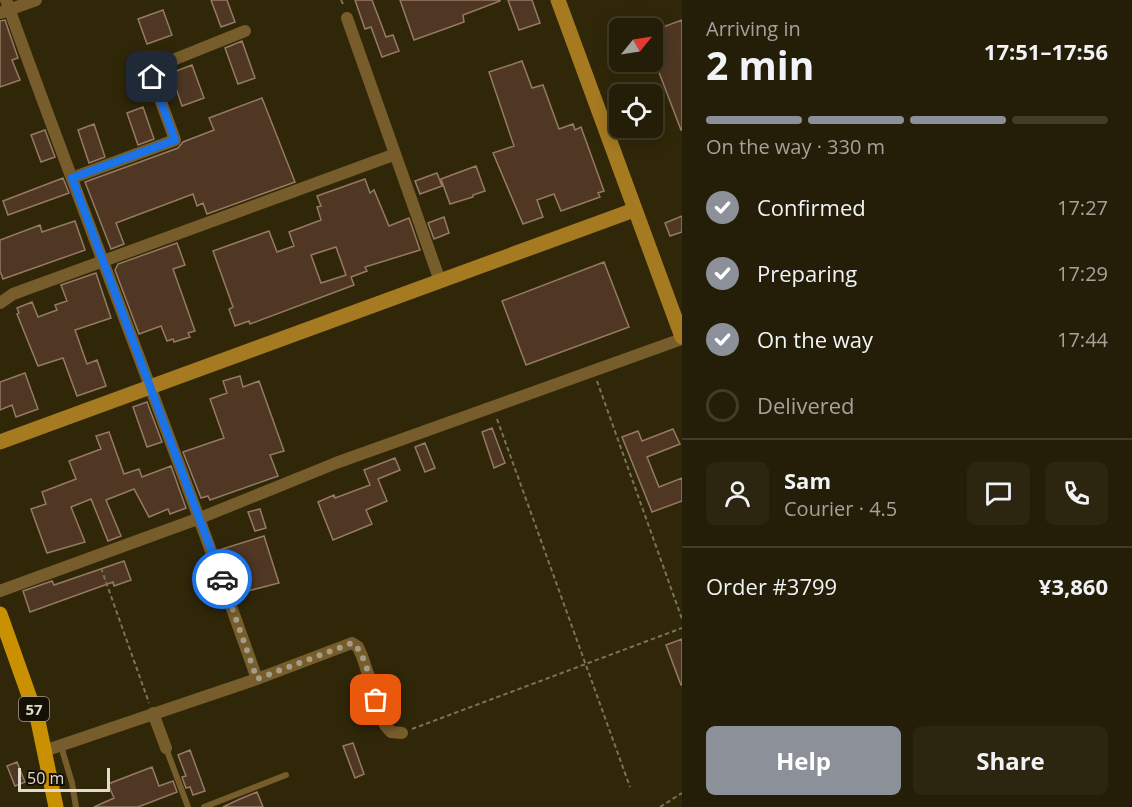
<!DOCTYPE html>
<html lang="en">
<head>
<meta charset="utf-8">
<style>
	body { margin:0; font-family:"Open Sans",sans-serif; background:#2c2611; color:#f1f3f6; height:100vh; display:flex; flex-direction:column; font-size:22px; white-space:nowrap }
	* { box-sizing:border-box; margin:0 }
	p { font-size:20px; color:#a3a29b }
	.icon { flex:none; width:33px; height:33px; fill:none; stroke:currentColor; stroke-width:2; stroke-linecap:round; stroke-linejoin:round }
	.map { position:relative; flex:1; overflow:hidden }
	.drawer { display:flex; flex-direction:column; background:#241d07; width:450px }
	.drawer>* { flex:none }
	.needle { width:39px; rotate:60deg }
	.buttons { position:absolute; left:609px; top:18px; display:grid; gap:12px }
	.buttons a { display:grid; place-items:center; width:54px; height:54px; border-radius:9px; background:#241d07; box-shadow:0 3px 15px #0003,0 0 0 2px #413b28; font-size:30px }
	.scale { position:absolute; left:18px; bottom:15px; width:92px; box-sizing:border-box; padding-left:6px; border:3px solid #e1dbcb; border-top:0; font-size:16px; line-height:21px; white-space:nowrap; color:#e1dbcb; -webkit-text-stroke:4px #141005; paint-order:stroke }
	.pin { position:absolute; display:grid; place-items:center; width:51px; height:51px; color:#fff; margin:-26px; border-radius:12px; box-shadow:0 3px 9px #0006 }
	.courier { position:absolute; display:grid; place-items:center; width:60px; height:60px; margin:-30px; border:4px solid #1a73e8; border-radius:50%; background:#fff; color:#222; box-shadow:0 2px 8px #0007 }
	.summary em { font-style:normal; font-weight:700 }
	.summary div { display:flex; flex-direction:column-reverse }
	.summary { display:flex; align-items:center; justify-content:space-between; height:102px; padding:0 24px }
	h1 { font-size:39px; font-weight:700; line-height:45px }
	.bar { display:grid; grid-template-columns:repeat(4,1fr); gap:9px 6px; align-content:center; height:72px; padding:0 24px }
	.bar i { height:8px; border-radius:4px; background:#413b28 }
	.bar .selected { background:#8c9099 }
	.bar p { grid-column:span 4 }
	.line { display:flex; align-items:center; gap:15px; padding:0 24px; border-top:2px solid #413b28 }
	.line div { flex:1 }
	.round { display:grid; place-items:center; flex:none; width:63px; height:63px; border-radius:9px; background:#2c2611 }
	ol { padding:0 24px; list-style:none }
	li { display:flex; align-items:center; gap:18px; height:66px }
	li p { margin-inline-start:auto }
	li .icon { padding:6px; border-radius:50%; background:#8c9099; color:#fff; stroke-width:4 }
	li:last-child { color:#a3a29b }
	li i { width:33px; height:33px; border:3px solid #413b28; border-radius:50% }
	.primary-button { display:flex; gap:12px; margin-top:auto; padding:12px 24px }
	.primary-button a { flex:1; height:69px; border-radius:9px; background:#8c9099; color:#fff; font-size:24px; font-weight:700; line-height:69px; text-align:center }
	.primary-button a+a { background:#2c2611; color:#f1f3f6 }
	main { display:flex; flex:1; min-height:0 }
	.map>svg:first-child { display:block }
	.building { fill:#4f3723; stroke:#957a64; stroke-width:1.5; fill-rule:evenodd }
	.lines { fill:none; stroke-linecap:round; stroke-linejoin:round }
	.path { stroke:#7a725a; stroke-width:2; stroke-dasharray:4.5 3; stroke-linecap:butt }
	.lane { stroke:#785d2c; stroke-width:6 }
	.street { stroke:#785d2c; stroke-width:12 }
	.secondary { stroke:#a67a21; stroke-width:15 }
	.primary { stroke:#c99002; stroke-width:15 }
	.done { stroke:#a39c87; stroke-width:6; stroke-dasharray:0 10.8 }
	.route { stroke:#1a73e8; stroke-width:8 }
	.labels { text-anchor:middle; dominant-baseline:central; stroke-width:5; stroke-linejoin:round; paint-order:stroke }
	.shield { fill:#141005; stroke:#a49e90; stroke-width:1.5 }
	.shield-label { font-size:15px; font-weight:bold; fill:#e1dbcb }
</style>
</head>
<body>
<main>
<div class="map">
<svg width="682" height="807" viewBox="0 0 682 807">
	<rect width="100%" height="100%" fill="#302709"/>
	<path class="building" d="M211 0H227L235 22 221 27Z
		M355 0H372L386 37 393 35 399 51 382 57 371 27 365 29Z
		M400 0H500V1L463 15 464 22 414 40Z
		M508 0H532L540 23 519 30Z
		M163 10 172 35 147 44 138 19Z
		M5 20 18 58 12 60 20 80 0 87V21Z
		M682 20V130H681L652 54V31Z
		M242 41 255 78 238 84 225 48Z
		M522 61 532 88 543 85 559 129 573 124 575 130 581 127 604 191 598 193 600 197 561 211 554 194 537 200 543 217 523 224 493 153 514 146 489 72Z
		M192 65 204 98 182 106 171 73Z
		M262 98 295 182 207 214 203 203 197 206 193 194 116 223 124 244 111 249 85 182 178 148 183 142 214 130 209 118Z
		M143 107 154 139 138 145 127 113Z
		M94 124 105 157 89 163 78 130Z
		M45 130 55 157 41 162 31 135Z
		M476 166 485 191 473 195V197L450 204 441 179Z
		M437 173 442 186 420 194 415 181Z
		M63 178 69 193 8 215 3 201Z
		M365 179 370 193 374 190 389 226 409 218 420 250 365 267 367 271 351 277 354 285 250 324 249 321 235 326 229 309 233 307 213 251 269 231 277 252 294 246 289 232 321 220 317 207 321 206 317 196ZM336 247 346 275 321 283 311 255Z
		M682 216V232L670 236 665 223Z
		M444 217 449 233 434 239 428 223Z
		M75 221 85 250 3 279 0 271V240L40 225 42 232Z
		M177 243 185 265 173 269 195 331 188 333 190 337 174 342 173 339 167 341 161 326 139 334 115 270 118 264Z
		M604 262 629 327 526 365 502 301Z
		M96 273 111 318 75 330 87 364 97 360 106 386 77 396 63 358 38 366 17 314 19 313 17 308 32 302 38 317 57 310 55 305 67 301 61 285Z
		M25 373 38 409 16 417 12 405 0 410V382Z
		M240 376 243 387 259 381 284 451 270 455 278 476 210 500 208 496 201 498 183 452 224 438 210 399 227 393 223 381Z
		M147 402 162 442 147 447 133 407Z
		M492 428 505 463 494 468 482 432Z
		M673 429 680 444 647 457 659 487 682 478V501L652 512 622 437 638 431 642 441Z
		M109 432 124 474 139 469 142 477 171 466 186 508 170 514 168 509 149 517 134 489 106 500 121 536 108 541 91 499 71 507 85 542 47 553 31 509 46 504 42 492 76 479 69 461 101 449 96 436Z
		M425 443 435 468 425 472 415 447Z
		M395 458 400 470 378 479 387 501 366 510 372 524 333 540 318 502 334 495 335 498 370 485 364 470Z
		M260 509 266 528 255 531 248 512Z
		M264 536 279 583 236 594 219 550Z
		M124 561 131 580 114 586 113 582 30 612 23 591 52 581 54 585Z
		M682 639V685H681L666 645Z
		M353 743 364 774 355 778 343 746Z
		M190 750 205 791 193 795 190 787 186 788 182 777 186 776 178 755Z
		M17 762 25 782 15 786 7 766Z
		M152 767 159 786 173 781 177 792 138 807H94L114 798 108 784Z
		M257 792 263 807H223L240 799Z"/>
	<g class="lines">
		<path class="path" d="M341 0 344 6
			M597 381 682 619
			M497 419 630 787
			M101 568 149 703
			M412 729 682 628
			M660 807 682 793"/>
		<path class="lane" d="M61 746 72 783 76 807
			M166 748 188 807
			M204 807 286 775"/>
		<path class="street" d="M6 0C88 227 177 451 257 679L352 643 358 647 362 656 385 725 391 732 402 733
			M0 13 36 0
			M347 18 440 281
			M72 178 175 140 152 77 153 68 245 31
			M0 303 13 294 393 155
			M0 591 200 518 336 463 682 339
			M153 713 166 748
			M44 751 257 679"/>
		<path class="secondary" d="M558 0 682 337
			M0 442 634 210"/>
		<path class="primary" d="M0 614 38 721 56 807"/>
	</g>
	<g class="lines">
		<path class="done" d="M222 579 257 679 352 643C364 649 372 687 376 700"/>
		<path class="route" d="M152 77 175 140 72 178 222 579"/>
	</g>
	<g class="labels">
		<rect class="shield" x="19" y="697" width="30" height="24" rx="4.5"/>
		<g class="shield-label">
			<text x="34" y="709">57</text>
		</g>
	</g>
</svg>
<div class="buttons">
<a><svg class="needle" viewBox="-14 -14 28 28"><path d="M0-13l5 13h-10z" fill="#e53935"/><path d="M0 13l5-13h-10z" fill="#a3a29b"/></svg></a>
<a><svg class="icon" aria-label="locate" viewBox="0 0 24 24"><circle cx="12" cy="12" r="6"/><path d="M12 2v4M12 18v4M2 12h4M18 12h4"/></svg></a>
</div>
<div class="scale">50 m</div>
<div class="pin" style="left:376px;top:700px;background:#ea580c"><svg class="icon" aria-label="bag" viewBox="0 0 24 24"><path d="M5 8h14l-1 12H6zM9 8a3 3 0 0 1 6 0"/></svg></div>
<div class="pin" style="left:152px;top:77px;background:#1f2937"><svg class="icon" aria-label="home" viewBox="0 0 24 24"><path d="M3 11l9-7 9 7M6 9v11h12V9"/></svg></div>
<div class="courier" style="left:222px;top:579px"><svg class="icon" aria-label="car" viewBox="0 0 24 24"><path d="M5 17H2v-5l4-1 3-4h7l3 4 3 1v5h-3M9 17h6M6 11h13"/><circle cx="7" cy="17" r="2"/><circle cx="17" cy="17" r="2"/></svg></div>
</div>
<section class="drawer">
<div class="summary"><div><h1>2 min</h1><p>Arriving in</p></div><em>17:51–17:56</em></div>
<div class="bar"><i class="selected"></i><i class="selected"></i><i class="selected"></i><i></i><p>On the way · 330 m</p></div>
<ol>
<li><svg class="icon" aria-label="check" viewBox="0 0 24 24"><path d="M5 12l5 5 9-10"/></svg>Confirmed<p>17:27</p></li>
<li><svg class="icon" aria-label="check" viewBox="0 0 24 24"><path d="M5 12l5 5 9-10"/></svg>Preparing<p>17:29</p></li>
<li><svg class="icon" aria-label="check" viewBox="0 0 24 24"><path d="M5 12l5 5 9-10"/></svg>On the way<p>17:44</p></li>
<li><i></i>Delivered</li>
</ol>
<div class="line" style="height:108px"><a class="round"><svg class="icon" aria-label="person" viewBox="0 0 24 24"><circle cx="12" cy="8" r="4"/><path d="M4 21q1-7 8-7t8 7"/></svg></a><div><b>Sam</b><p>Courier · 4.5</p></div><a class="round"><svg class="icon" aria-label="chat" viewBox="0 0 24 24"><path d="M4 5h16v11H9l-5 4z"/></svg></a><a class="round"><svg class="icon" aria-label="phone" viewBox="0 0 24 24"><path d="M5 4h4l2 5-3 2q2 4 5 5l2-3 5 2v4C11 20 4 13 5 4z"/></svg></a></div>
<div class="line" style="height:78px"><div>Order #3799</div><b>¥3,860</b></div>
<div class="primary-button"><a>Help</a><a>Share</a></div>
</section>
</main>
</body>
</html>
